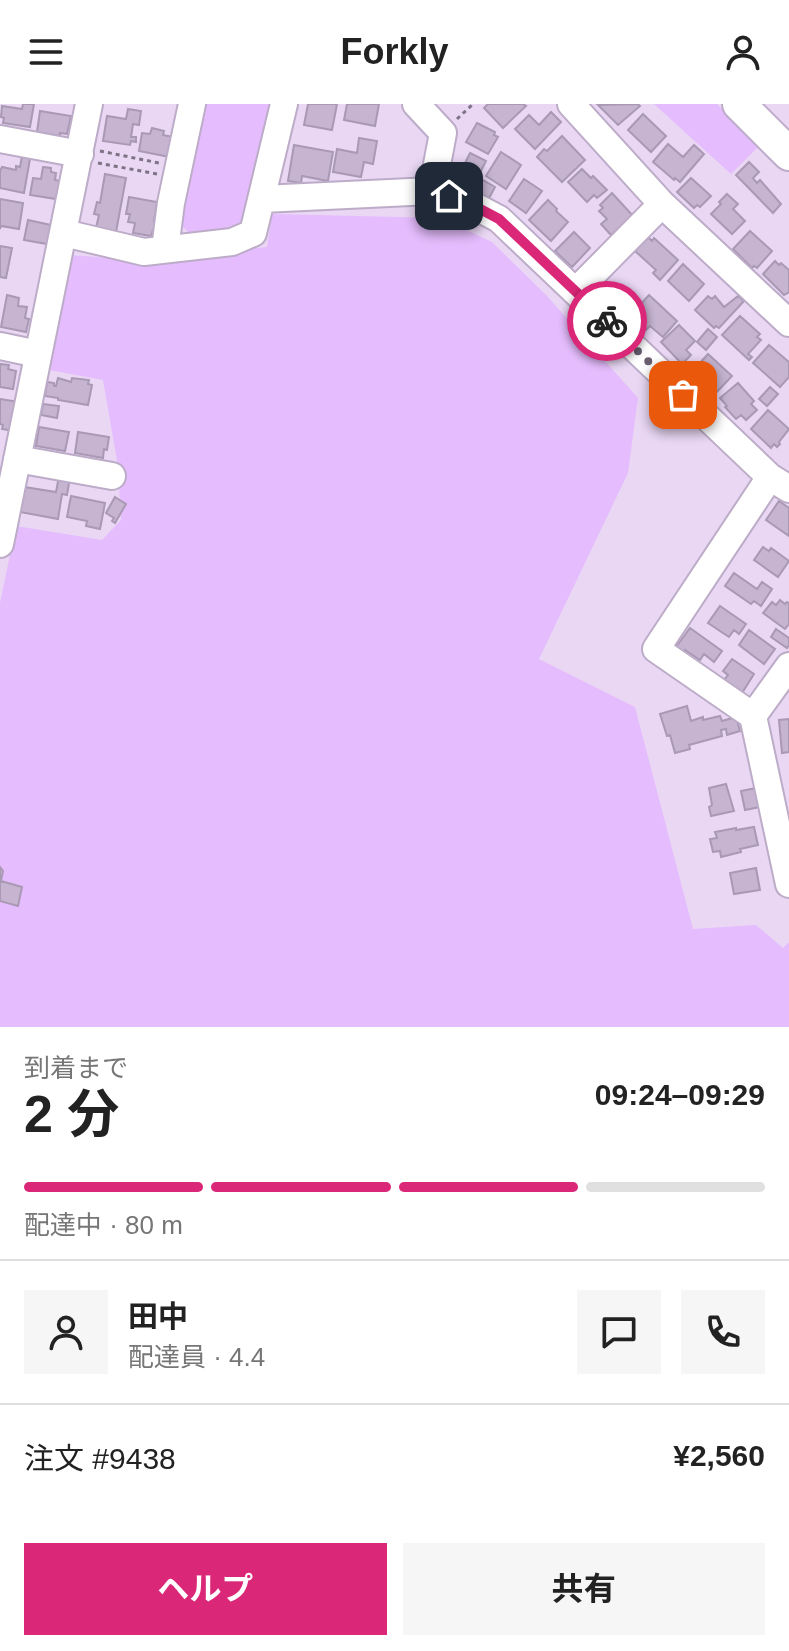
<!DOCTYPE html>
<html lang="ja">
<head>
<meta charset="utf-8">
<style>
	body { margin:0; font-family:Arial,"Noto Sans JP",sans-serif; background:#f6f6f6; color:#222; height:100vh; display:flex; flex-direction:column; font-size:30px; white-space:nowrap }
	* { box-sizing:border-box; margin:0 }
	p { font-size:26px; color:#767676 }
	.icon { flex:none; width:44px; height:44px; fill:none; stroke:currentColor; stroke-width:2; stroke-linecap:round; stroke-linejoin:round }
	.map { position:relative; height:923px; overflow:hidden }
	.panel { display:flex; flex-direction:column; background:#fff; flex:1 }
	.panel>* { flex:none }
	.pin { position:absolute; display:grid; place-items:center; width:68px; height:68px; color:#fff; margin:-34px; border-radius:16px; box-shadow:0 4px 12px #0006 }
	.courier { position:absolute; display:grid; place-items:center; width:80px; height:80px; margin:-40px; border:6px solid #db2777; border-radius:50%; background:#fff; color:#222; box-shadow:0 2px 10px #0007 }
	.headline em { font-style:normal; font-weight:700 }
	.headline div { display:flex; flex-direction:column-reverse }
	.headline { display:flex; align-items:center; justify-content:space-between; height:136px; padding:0 24px }
	h1 { font-size:52px; font-weight:700; line-height:60px }
	.bar { display:grid; grid-template-columns:repeat(4,1fr); gap:12px 8px; align-content:center; height:96px; padding:0 24px }
	.bar i { height:10px; border-radius:6px; background:#e0e0e0 }
	.bar .on { background:#db2777 }
	.bar p { grid-column:span 4 }
	.line { display:flex; align-items:center; gap:20px; padding:0 24px; border-top:2px solid #e0e0e0 }
	.line div { flex:1 }
	.round { display:grid; place-items:center; flex:none; width:84px; height:84px; border-radius:0px; background:#f6f6f6 }
	.action { display:flex; gap:16px; margin-top:auto; padding:16px 24px }
	.action a { flex:1; height:92px; border-radius:0px; background:#db2777; color:#fff; font-size:32px; font-weight:700; line-height:92px; text-align:center }
	.action a+a { background:#f6f6f6; color:#222 }
	header { display:flex; justify-content:space-between; align-items:center; height:104px; padding:0 24px; background:#fff; font-size:36px; font-weight:700 }
	.map>svg:first-child { display:block }
	.green { fill:#e5bcfd }
	.building { fill:#c6b4d0; stroke:#a999b4; stroke-width:2 }
	.lines { fill:none; stroke-linecap:round; stroke-linejoin:round }
	.minor-casing { stroke:#bdacc8; stroke-width:30 }
	.major-casing { stroke:#bdacc8; stroke-width:36 }
	.path { stroke:#7e7385; stroke-width:3; stroke-dasharray:4 4; stroke-linecap:butt }
	.minor { stroke:#fff; stroke-width:26 }
	.major { stroke:#fff; stroke-width:32 }
	.done { stroke:#695f6f; stroke-width:8; stroke-dasharray:0 14.4 }
	.route { stroke:#db2777; stroke-width:10 }
</style>
</head>
<body>
<header><svg class="icon" aria-label="menu" viewBox="0 0 24 24"><path d="M4 6h16M4 12h16M4 18h16"/></svg>Forkly<svg class="icon" aria-label="person" viewBox="0 0 24 24"><circle cx="12" cy="8" r="4"/><path d="M4 21q1-7 8-7t8 7"/></svg></header>
<div class="map">
<svg width="789" height="923" viewBox="0 0 789 923">
	<rect width="100%" height="100%" fill="#e9d7f4"/>
	<path class="green" d="M201 0H275L248 117 235 125 191 131 180 120Z
		M654 0H717L758 43 731 70Z
		M272 110 441 114 492 138 547 192 638 294 628 369 539 555 635 603 693 825 756 821 783 844 789 838V923H0V499L16 422 102 436 121 416 118 362 103 276 44 265 69 151 150 157 267 143Z"/>
	<path class="building" d="M23 0H34L30 23 3 19 4 14 1 13 2 2 22 5Z
		M308 0H337L332 26 304 21Z
		M347 0H379L375 22 344 16Z
		M488 0H523L526 2 503 24 484 4Z
		M638 0 640 2 618 21 598 1Z
		M128 5 141 7 139 21 133 20 131 33H136V38L131 37 130 41 103 37 107 12 126 15Z
		M40 7 71 12 67 30 60 29V32L37 28Z
		M551 8 561 18 535 45 515 25 529 11 539 21Z
		M643 10 666 32 651 48 628 26Z
		M477 19 495 28 494 31 498 33 488 50 466 38Z
		M152 24 164 27 163 31 173 33 170 53 139 47 142 29 150 30Z
		M562 32 585 56 562 78 537 53 544 45 547 47Z
		M359 34 377 37 373 60 364 58 361 73 333 68 337 45 357 49Z
		M668 40 683 53 694 41 704 50 680 78 675 74 674 76 653 58Z
		M294 41 333 48 328 77 302 72 301 79 288 77Z
		M23 47 31 49 24 89 0 84V67L2 63 16 66V62L20 63Z
		M501 48 521 61 506 85 486 72Z
		M470 49 486 57 474 81 454 74 459 64 462 65Z
		M749 58 759 68 753 74 757 79 760 76 781 100 773 109 736 71Z
		M43 63 51 64V68L56 69 55 76 66 78 60 91H57L56 95 30 91 33 74 41 75Z
		M582 65 591 74 593 72 607 86 597 94 594 91 587 98 568 78Z
		M105 70 126 74 116 128 96 124 99 111 94 110 97 98 100 99Z
		M691 74 711 92 700 103 697 101 694 104 677 88Z
		M524 75 542 87 526 109 509 97Z
		M483 76 495 83 489 94 476 88Z
		M612 89 634 113 620 129 617 126 611 131 601 120 607 115 599 107 603 104 600 101Z
		M727 90 738 100 733 105 745 117 732 130 711 110 721 100 719 98Z
		M129 93 157 98 154 117H157L156 126H153L151 132 133 129 135 119 128 118 130 110H126Z
		M0 95 23 99 19 125 1 122 0 125Z
		M548 96 557 105 556 107 568 118 551 137 529 116Z
		M28 116 51 121 47 140 24 136Z
		M750 127 772 147 757 164 754 162 752 164 733 145Z
		M574 128 590 144 572 163 555 147Z
		M648 133 652 137 654 134 678 156 660 176 653 169 656 166 635 147Z
		M0 142 12 144 6 174 0 173Z
		M775 157 779 161 781 159 789 166V188L784 191 763 170Z
		M683 160 704 180 689 197 668 177Z
		M7 191 19 194 18 202 27 203 25 214 29 215 26 228 1 223Z
		M649 191 677 217 663 233 650 222 646 226 630 212Z
		M708 192 712 195 715 192 724 203 738 192 744 197 719 224 716 222 714 224 695 206Z
		M740 212 760 230 757 233 761 236 748 250 752 253 749 256 722 231Z
		M679 221 695 237 686 246 691 251 682 260 661 238Z
		M708 225 717 233 706 246 697 238Z
		M769 241 789 258V273L780 283 753 259Z
		M708 250 732 272 714 291 689 271Z
		M0 260 9 261 8 265 16 267 13 285 0 283Z
		M58 274 71 278 72 274 89 276 88 280 92 281 88 301 58 296V294L45 292 47 278 54 279V282H56Z
		M738 279 754 297 751 300 757 306 746 316 741 311 736 315 725 303 727 302 720 294Z
		M770 283 778 290 767 302 759 295Z
		M0 295 19 298 14 327 2 325 3 321 0 320Z
		M43 300 59 302 57 314 41 311Z
		M768 306 789 325 779 338 780 340 777 343 774 340 771 344 751 325Z
		M39 323 69 328 65 347 36 342Z
		M78 328 109 333 107 346 104 345 103 354 75 349Z
		M59 372 70 373 67 391 62 390 58 415 20 408 24 383 56 388Z
		M71 392 105 399 100 425 86 422 87 417 67 413Z
		M115 393 126 400 115 419 112 417 114 414 106 409Z
		M779 397 789 404V432L766 416Z
		M763 443 769 447 771 444 789 457 778 473 754 456Z
		M734 469 757 485 762 478 772 485 761 502 754 497 751 500 725 482Z
		M780 496 785 500 787 498 789 499V520L785 525 763 509 772 498 776 501Z
		M720 502 746 520 739 530 734 526 729 533 708 519Z
		M690 524 722 547 714 558 704 550 700 556 685 546 684 549 676 543Z
		M776 525 789 534V541L787 544 771 533Z
		M749 526 775 545 764 560 739 541Z
		M732 555 754 570 742 589 724 576 728 571 723 567Z
		M687 602 691 617 703 613V616L720 612 722 617 736 613 740 627 727 631 726 625 721 626 722 632 689 641 690 645 675 649 670 631 667 632 660 610Z
		M789 615V648L782 649 779 616Z
		M726 680 734 707 711 712 709 703 712 701 709 684Z
		M756 684 760 703 745 706 741 687Z
		M754 723 758 741 740 745 741 748 721 753 720 747 713 748 710 735 717 734 715 728 736 724V726Z
		M0 763 3 767 1 777 22 783 18 802 0 797Z
		M756 764 760 786 734 790 730 769Z"/>
	<g class="lines">
		<defs>
			<path id="minor" d="M416 0 443 29 432 87
				M571 0 662 100 789 219
				M0 35 80 50
				M262 95 432 87 465 97 499 115 770 373 789 385
				M64 129 144 148 232 138 253 129 284 0
				M165 145 171 99 192 0
				M576 187 662 100
				M0 242 38 250
				M17 355 112 372
				M0 440 89 0
				M789 562 753 612 789 780
				M753 612 656 545 770 373"/>
			<path id="major" d="M739 0 789 50"/>
		</defs>
		<use href="#minor" class="minor-casing"/>
		<use href="#major" class="major-casing"/>
		<path class="path" d="M457 15 473 0
			M100 47 159 59
			M98 59 157 70"/>
		<use href="#minor" class="minor"/>
		<use href="#major" class="major"/>
	</g>
	<g class="lines">
		<path class="done" d="M607 217 683 291"/>
		<path class="route" d="M449 92 465 97 499 115 607 217"/>
	</g>
</svg>
<div class="pin" style="left:683px;top:291px;background:#ea580c"><svg class="icon" aria-label="bag" viewBox="0 0 24 24"><path d="M5 8h14l-1 12H6zM9 8a3 3 0 0 1 6 0"/></svg></div>
<div class="pin" style="left:449px;top:92px;background:#1f2937"><svg class="icon" aria-label="home" viewBox="0 0 24 24"><path d="M3 11l9-7 9 7M6 9v11h12V9"/></svg></div>
<div class="courier" style="left:607px;top:217px"><svg class="icon" aria-label="bike" viewBox="0 0 24 24"><circle cx="6" cy="16" r="4"/><circle cx="18" cy="16" r="4"/><path d="M6 16l4-8h5l3 8M10 8l3 8H6M13 5h3"/></svg></div>
</div>
<section class="panel">
<div class="headline"><div><h1>2 分</h1><p>到着まで</p></div><em>09:24–09:29</em></div>
<div class="bar"><i class="on"></i><i class="on"></i><i class="on"></i><i></i><p>配達中 · 80 m</p></div>
<div class="line" style="height:144px"><a class="round"><svg class="icon" aria-label="person" viewBox="0 0 24 24"><circle cx="12" cy="8" r="4"/><path d="M4 21q1-7 8-7t8 7"/></svg></a><div><b>田中</b><p>配達員 · 4.4</p></div><a class="round"><svg class="icon" aria-label="chat" viewBox="0 0 24 24"><path d="M4 5h16v11H9l-5 4z"/></svg></a><a class="round"><svg class="icon" aria-label="phone" viewBox="0 0 24 24"><path d="M5 4h4l2 5-3 2q2 4 5 5l2-3 5 2v4C11 20 4 13 5 4z"/></svg></a></div>
<div class="line" style="height:104px"><div>注文 #9438</div><b>¥2,560</b></div>
<div class="action"><a>ヘルプ</a><a>共有</a></div>
</section>
</body>
</html>
